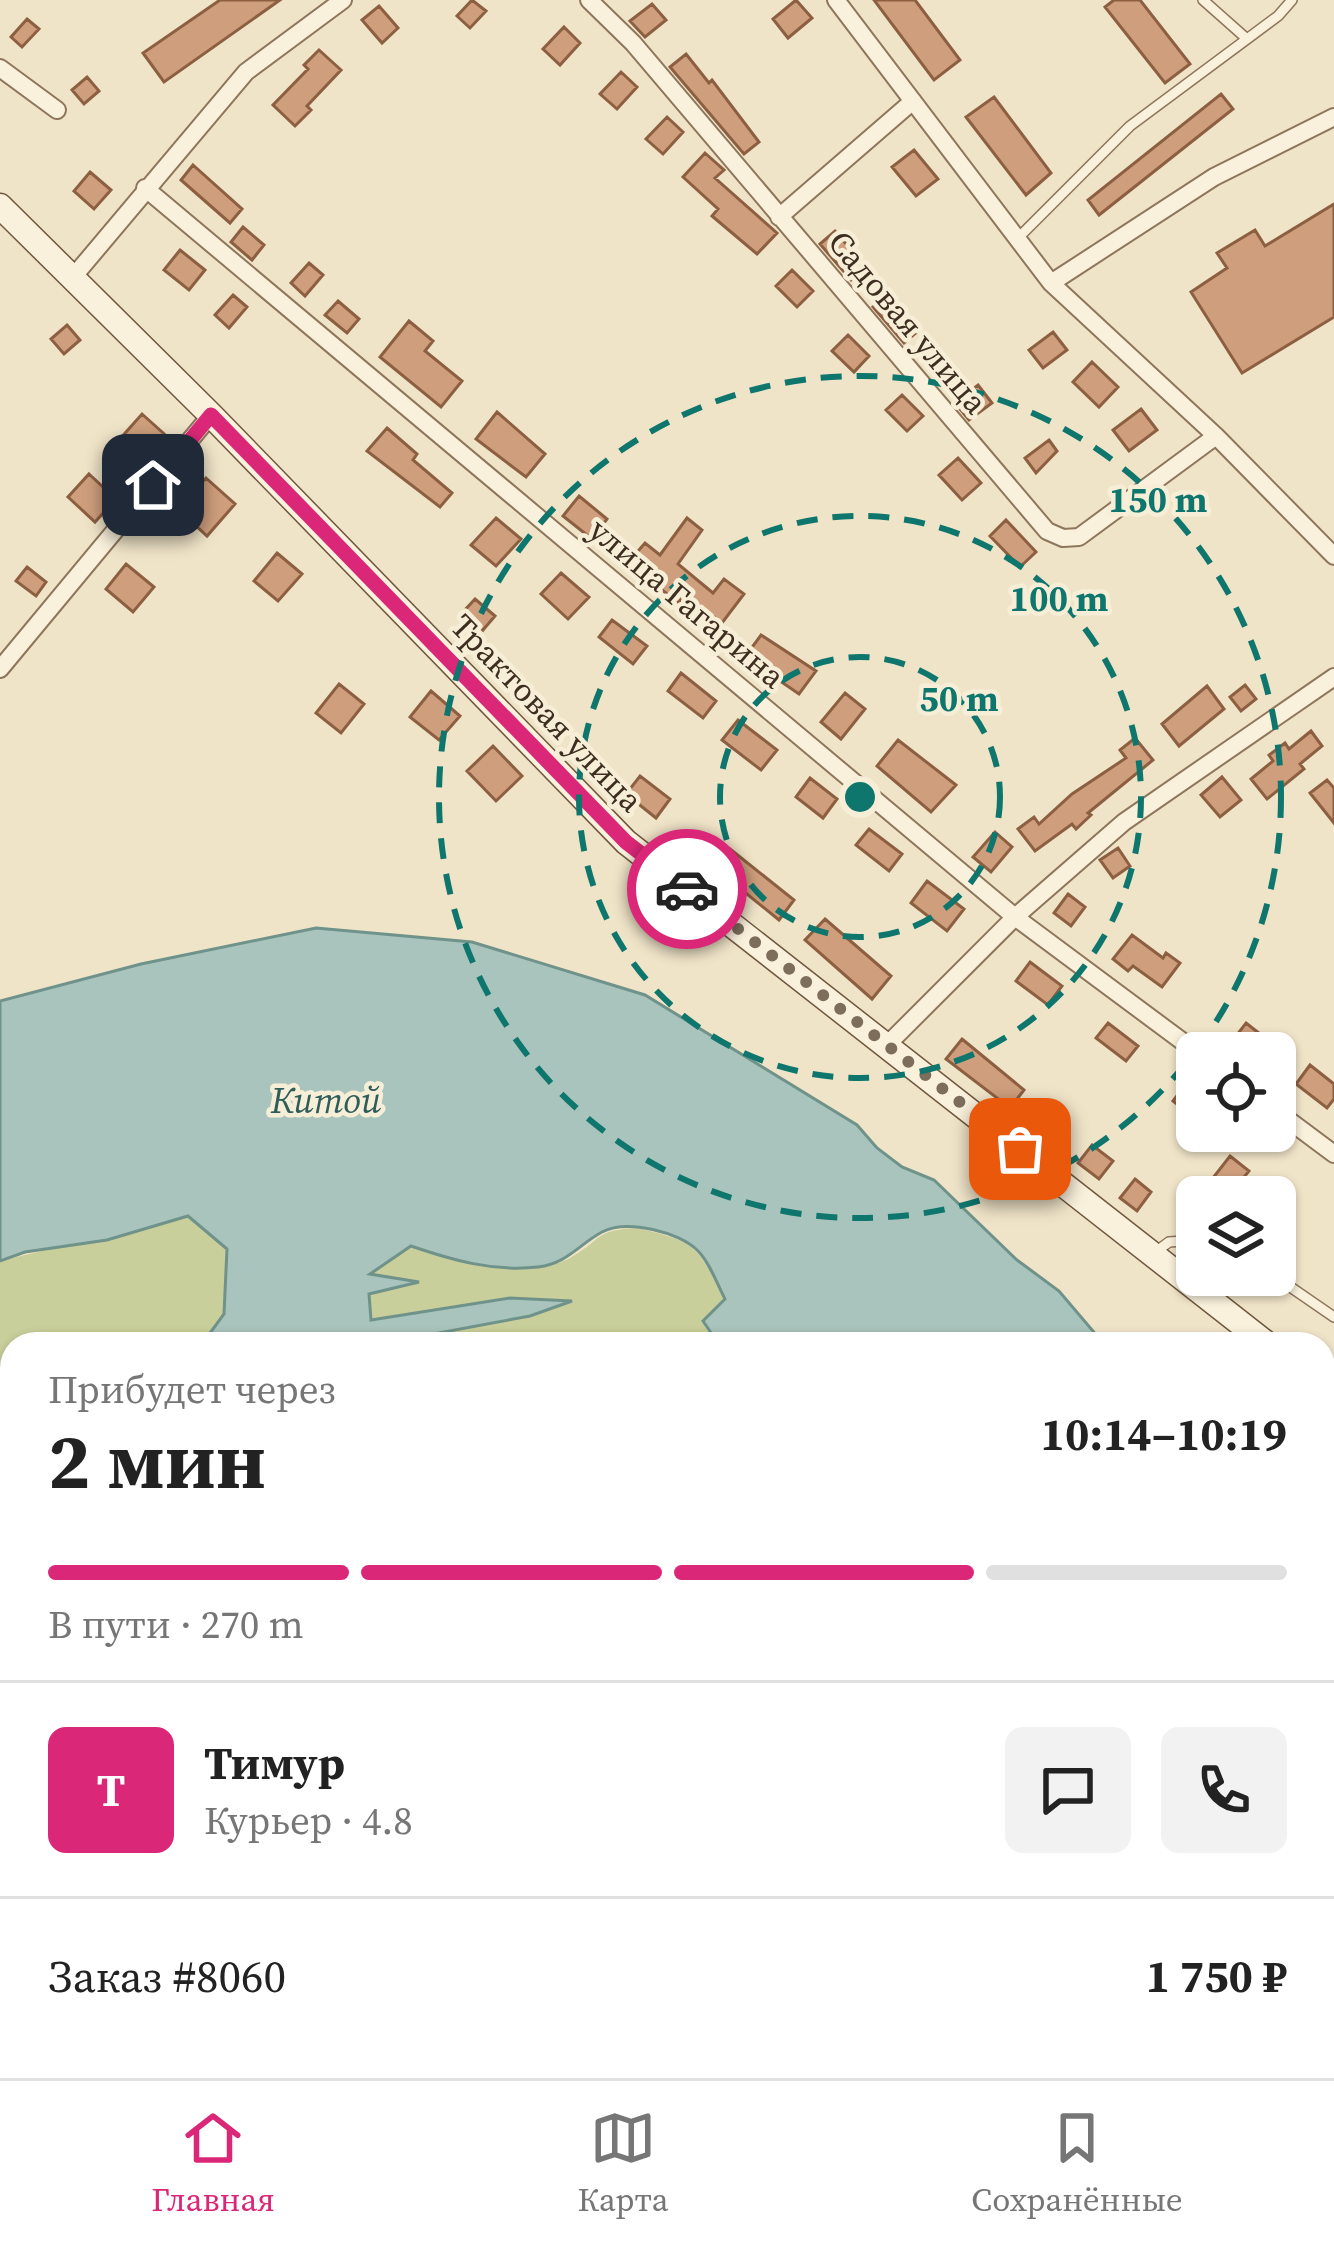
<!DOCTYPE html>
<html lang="ru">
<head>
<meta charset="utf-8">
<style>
	body { margin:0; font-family:"Source Serif 4",serif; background:#f2f2f2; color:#222; height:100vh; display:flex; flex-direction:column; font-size:45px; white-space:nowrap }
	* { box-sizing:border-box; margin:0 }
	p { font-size:39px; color:#767676 }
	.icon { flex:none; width:66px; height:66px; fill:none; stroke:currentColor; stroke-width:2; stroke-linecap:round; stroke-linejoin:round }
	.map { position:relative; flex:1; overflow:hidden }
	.panel { position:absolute; left:0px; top:1332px; width:1335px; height:747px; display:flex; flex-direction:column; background:#fff; border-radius:36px 36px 0 0; box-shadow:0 3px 9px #0004 }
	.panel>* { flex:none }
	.controls { position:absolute; left:1176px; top:1032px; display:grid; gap:24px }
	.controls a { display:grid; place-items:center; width:120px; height:120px; border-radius:18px; background:#fff; box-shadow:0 3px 9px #0004; font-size:60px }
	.pin { position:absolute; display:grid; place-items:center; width:102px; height:102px; color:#fff; margin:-51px; border-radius:24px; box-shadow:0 6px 18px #0006 }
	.courier { position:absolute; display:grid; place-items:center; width:120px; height:120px; margin:-60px; border:9px solid #db2777; border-radius:50%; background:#fff; color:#222; box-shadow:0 3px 15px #0007 }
	.summary em { font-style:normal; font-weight:700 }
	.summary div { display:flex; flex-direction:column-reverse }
	.summary { display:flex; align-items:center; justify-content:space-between; height:204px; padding:0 48px }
	h1 { font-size:78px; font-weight:700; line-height:90px }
	.bar { display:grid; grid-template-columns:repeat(4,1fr); gap:18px 12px; align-content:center; height:144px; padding:0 48px }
	.bar i { height:15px; border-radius:9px; background:#e0e0e0 }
	.bar .selected { background:#db2777 }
	.bar p { grid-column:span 4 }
	.line { display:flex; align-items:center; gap:30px; padding:0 48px; border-top:3px solid #e0e0e0 }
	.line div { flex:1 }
	.round { display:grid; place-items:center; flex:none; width:126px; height:126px; border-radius:18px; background:#f2f2f2 }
	.dock { display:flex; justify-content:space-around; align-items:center; height:168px; border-top:3px solid #e0e0e0; background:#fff; font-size:33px; color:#767676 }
	.dock a { display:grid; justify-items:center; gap:6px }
	.dock .selected { color:#db2777 }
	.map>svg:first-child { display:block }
	.green { fill:#c9cf9b }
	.sand { fill:#ecd9a5 }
	.water { fill:#a9c4bc; stroke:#6f938a; stroke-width:3 }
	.building { fill:#cf9f7d; stroke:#8d5f41; stroke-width:3 }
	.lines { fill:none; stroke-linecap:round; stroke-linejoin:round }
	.lane-casing { stroke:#8d765c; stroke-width:12 }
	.street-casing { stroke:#8d765c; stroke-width:20 }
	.secondary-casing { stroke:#6f573f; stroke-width:27 }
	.lane { stroke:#faf1dc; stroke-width:9 }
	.street { stroke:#faf1dc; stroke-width:16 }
	.secondary { stroke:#faf1dc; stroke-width:24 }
	.done { stroke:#7c6e5b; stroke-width:12; stroke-dasharray:0 21.6 }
	.route { stroke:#db2777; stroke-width:15 }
	.ring { fill:none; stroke:#0f766e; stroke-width:6; stroke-dasharray:21 15 }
	.labels { text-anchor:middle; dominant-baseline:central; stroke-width:9; stroke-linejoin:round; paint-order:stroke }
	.street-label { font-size:33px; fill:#3d2e20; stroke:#f7eed8 }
	.water-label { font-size:36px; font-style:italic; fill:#2f5d5a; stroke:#f7eed8 }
	.centre { fill:#0f766e; stroke:#f7eed8; stroke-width:6 }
	.ring-label { font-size:36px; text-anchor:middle; font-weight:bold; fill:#0f766e; stroke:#f7eed8; stroke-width:9; stroke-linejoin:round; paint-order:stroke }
</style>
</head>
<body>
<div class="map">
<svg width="1334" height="2078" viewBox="0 0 1334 2078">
	<rect width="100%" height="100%" fill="#f0e4c8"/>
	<path class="green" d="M188 1216 227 1248 224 1314 202 1344H12V1403L0 1406V1261Z
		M638 1228C700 1243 695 1246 726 1299L716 1340 727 1344H447L432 1334 530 1316 568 1301 510 1298 370 1321 368 1294 415 1282 368 1275 411 1246C455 1261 526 1282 570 1258 604 1239 593 1230 638 1228Z
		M12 1657V1998L0 1986V1660Z
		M101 2067H351L332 2078H122Z"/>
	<path class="sand" d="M740 2067H1196L1161 2078H738Z"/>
	<path class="water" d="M316 928 472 942 645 995 857 1125 877 1148 902 1167 934 1180 1017 1260 1059 1291 1104 1344H727L716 1340 703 1321 725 1299C717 1284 710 1263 698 1251 680 1232 627 1219 602 1232 578 1245 568 1263 538 1267 493 1272 452 1260 411 1246L370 1274 419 1282 369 1294 371 1320 510 1298 572 1301 530 1316 433 1334 447 1344H202L224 1314 227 1249 188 1216 107 1240 25 1252 0 1261V1001L141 964Z
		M12 1403V1657L0 1660V1406Z
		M1323 1589 1334 1600V2078H1161L1196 2067H1323Z
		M0 1986 12 1998V2067H101L122 2078H0Z
		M351 2067H740L738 2078H332Z"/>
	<path class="building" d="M220 0H280L164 82 143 53Z
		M472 0 486 11 470 28 457 16Z
		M796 0 812 18 788 38 773 19Z
		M874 0H915L960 60 934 80Z
		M1114 0H1140L1190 64 1165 83 1105 7Z
		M652 4 666 20 645 37 630 21Z
		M379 6 398 28 382 43 362 20Z
		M27 19 39 29 22 47 11 37Z
		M564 27 580 43 560 65 543 49Z
		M319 50 341 70 307 106 311 110 295 126 273 105 308 69 304 65Z
		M686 54 709 83 712 80 759 142 744 154 670 67Z
		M621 72 637 87 617 109 600 94Z
		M87 77 99 91 84 104 72 90Z
		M1221 94 1233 109 1099 215 1088 200Z
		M994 97 1051 173 1026 195 966 117Z
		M667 117 683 132 663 154 646 139Z
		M914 150 938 179 916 196 892 167Z
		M705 153 724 170 715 178 777 233 757 254 712 216 718 209 683 177Z
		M193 165 242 209 230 223 181 180Z
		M90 172 111 190 94 209 74 191Z
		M1334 204V317L1242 373 1191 292 1227 268 1217 253 1255 230 1265 246Z
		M243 227 264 245 252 260 231 242Z
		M835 231 866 267 851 280 820 244Z
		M180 250 205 270 189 290 164 270Z
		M309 263 323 275 305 296 291 283Z
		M792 270 813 291 797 307 776 286Z
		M233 295 247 307 229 328 215 315Z
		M887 295 918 331 904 343 873 307Z
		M338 301 359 319 347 333 325 315Z
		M409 321 433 341 425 351 462 381 441 407 380 357Z
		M67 325 80 340 64 354 51 339Z
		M1053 332 1067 350 1043 368 1029 350Z
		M848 335 869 356 854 372 832 351Z
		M1092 362 1118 387 1099 407 1073 382Z
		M978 385 992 403 969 420 955 403Z
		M902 395 923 416 907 431 886 410Z
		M1141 409 1157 430 1129 451 1113 430Z
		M497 412 545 454 526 477 476 439Z
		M142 414 171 440 148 466 119 440Z
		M387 428 417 454 413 460 452 493 440 507 367 451Z
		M1049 440 1057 451 1036 473 1025 458Z
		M958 458 981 483 962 500 939 475Z
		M89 474 116 499 95 522 68 497Z
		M206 478 235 504 207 536 178 509Z
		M579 496 607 519 592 539 563 516Z
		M496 518 521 539 496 566 471 545Z
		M687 518 702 530 678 564 713 593 724 579 744 594 722 623 685 595 678 603 645 576 641 580 625 566 645 543 660 555Z
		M1006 520 1036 552 1020 567 990 536Z
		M277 553 302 574 278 601 254 581Z
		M126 564 154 587 133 612 106 589Z
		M27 567 46 582 36 596 16 581Z
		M561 573 589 597 568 619 541 594Z
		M475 599 495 616 483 630 463 612Z
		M612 620 647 646 633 664 599 637Z
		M761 635 816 671 799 694 745 657Z
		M681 673 716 701 703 718 668 691Z
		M339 684 364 704 341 733 316 713Z
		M1245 685 1256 699 1241 711 1230 697Z
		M1207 686 1224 709 1179 746 1162 724Z
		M431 691 460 716 439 740 410 717Z
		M845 693 865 709 841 739 821 722Z
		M738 720 777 750 761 770 722 740Z
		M1311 731 1322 746 1300 764 1304 769 1267 799 1251 779 1273 761 1269 755 1285 743 1289 749Z
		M1135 738 1153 760 1088 813 1091 815 1076 829 1072 824 1035 851 1018 829 1034 817 1039 824 1072 794 1126 758 1120 750Z
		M898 740 956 785 931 812 877 766Z
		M493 746 522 776 496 801 467 771Z
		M640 776 670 799 656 818 626 794Z
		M1222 777 1241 800 1220 817 1201 795Z
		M810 778 837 799 823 818 796 797Z
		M1327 780 1334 788V823L1310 793Z
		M869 829 902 854 889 871 856 845Z
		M995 832 1012 847 991 872 973 857Z
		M1118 848 1130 866 1113 878 1100 860Z
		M730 849 794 900 779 920 715 868Z
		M927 881 964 909 947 931 911 903Z
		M1068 894 1085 907 1071 926 1054 913Z
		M825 919 891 976 872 999 805 940Z
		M1132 935 1163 958 1166 953 1180 963 1162 987 1133 966 1128 971 1113 959Z
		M1030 962 1062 986 1048 1005 1016 981Z
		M1108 1023 1138 1046 1126 1061 1096 1038Z
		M1246 1023 1269 1041 1260 1053H1223Z
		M962 1039 1024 1090 1010 1108 946 1059Z
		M1310 1065 1334 1084V1099L1327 1108 1296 1084Z
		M1186 1084 1197 1092V1120L1173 1101Z
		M1049 1111 1064 1124 1050 1142 1035 1130Z
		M1092 1145 1113 1161 1099 1179 1078 1163Z
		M1230 1156 1249 1171 1228 1197 1209 1183Z
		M1135 1179 1151 1192 1137 1211 1120 1198Z"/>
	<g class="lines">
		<defs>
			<path id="lane" d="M1203 0 1247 39
				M1018 238 1130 126 1278 16 1292 0
				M1154 1253 1169 1242 1197 1240
				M1273 1275 1334 1317"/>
			<path id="street" d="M589 0 633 43 1047 531 1063 538 1079 537 1216 436
				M836 0 1051 283 1216 436 1334 556
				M0 68 57 110
				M145 188 1015 917 1198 1053
				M779 217 913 101
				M74 276 246 72 343 0
				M1051 283 1214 177 1334 117
				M0 669 211 415
				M887 1045 1015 917 1124 822 1334 677
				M1275 1110 1334 1154"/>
			<path id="secondary" d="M0 206 211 415 626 842 1267 1344
				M1323 1390 1334 1398"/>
		</defs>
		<use href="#lane" class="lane-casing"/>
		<use href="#street" class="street-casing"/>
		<use href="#secondary" class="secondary-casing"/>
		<use href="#lane" class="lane"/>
		<use href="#street" class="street"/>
		<use href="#secondary" class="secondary"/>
	</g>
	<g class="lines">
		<path class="done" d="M687 889 1020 1149"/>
		<path class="route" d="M153 485 211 415 626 842 687 889"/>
	</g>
	<g class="ring">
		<circle cx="860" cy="797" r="140"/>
		<circle cx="860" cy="797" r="281"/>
		<circle cx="860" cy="797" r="421"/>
	</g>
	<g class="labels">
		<g class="street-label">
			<text transform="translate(908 322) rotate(50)">Садовая улица</text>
			<text transform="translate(687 603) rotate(40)">улица Гагарина</text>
			<text transform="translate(547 713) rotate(46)">Трактовая улица</text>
		</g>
		<g class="water-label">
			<text x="326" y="1100">Китой</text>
		</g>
	</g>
	<circle cx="860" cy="797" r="18" class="centre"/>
	<g class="ring-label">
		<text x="1158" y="512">150 m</text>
		<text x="1059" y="611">100 m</text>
		<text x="959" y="711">50 m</text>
	</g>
</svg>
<div class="controls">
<a><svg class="icon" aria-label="locate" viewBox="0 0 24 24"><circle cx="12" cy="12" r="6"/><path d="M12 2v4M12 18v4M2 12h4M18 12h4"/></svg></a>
<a><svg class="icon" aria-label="layers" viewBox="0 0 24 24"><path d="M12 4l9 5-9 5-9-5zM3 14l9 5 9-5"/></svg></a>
</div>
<div class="pin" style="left:1020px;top:1149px;background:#ea580c"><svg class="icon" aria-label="bag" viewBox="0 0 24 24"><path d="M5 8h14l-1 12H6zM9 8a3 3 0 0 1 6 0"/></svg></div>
<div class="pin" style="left:153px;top:485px;background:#1f2937"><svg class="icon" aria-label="home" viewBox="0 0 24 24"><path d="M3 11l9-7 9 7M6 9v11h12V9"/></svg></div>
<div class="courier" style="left:687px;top:889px"><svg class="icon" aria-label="car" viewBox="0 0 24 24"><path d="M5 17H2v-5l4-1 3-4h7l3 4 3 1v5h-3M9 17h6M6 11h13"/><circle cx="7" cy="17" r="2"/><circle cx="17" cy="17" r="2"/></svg></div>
<section class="panel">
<div class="summary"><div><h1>2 мин</h1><p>Прибудет через</p></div><em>10:14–10:19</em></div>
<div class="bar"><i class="selected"></i><i class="selected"></i><i class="selected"></i><i></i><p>В пути · 270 m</p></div>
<div class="line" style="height:216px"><b class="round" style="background:#db2777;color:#fff">Т</b><div><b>Тимур</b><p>Курьер · 4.8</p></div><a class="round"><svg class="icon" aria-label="chat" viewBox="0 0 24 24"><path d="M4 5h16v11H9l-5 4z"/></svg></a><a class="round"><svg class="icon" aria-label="phone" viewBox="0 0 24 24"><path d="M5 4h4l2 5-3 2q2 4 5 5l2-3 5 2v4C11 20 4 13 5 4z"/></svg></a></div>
<div class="line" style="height:156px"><div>Заказ #8060</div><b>1 750 ₽</b></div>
</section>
</div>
<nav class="dock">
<a class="selected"><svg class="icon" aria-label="home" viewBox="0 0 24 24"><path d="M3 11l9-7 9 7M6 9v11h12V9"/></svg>Главная</a>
<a><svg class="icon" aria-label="map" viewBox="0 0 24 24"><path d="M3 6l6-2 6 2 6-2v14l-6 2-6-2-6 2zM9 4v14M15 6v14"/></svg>Карта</a>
<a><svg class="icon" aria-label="saved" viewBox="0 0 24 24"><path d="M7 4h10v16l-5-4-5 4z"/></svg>Сохранённые</a>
</nav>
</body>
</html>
